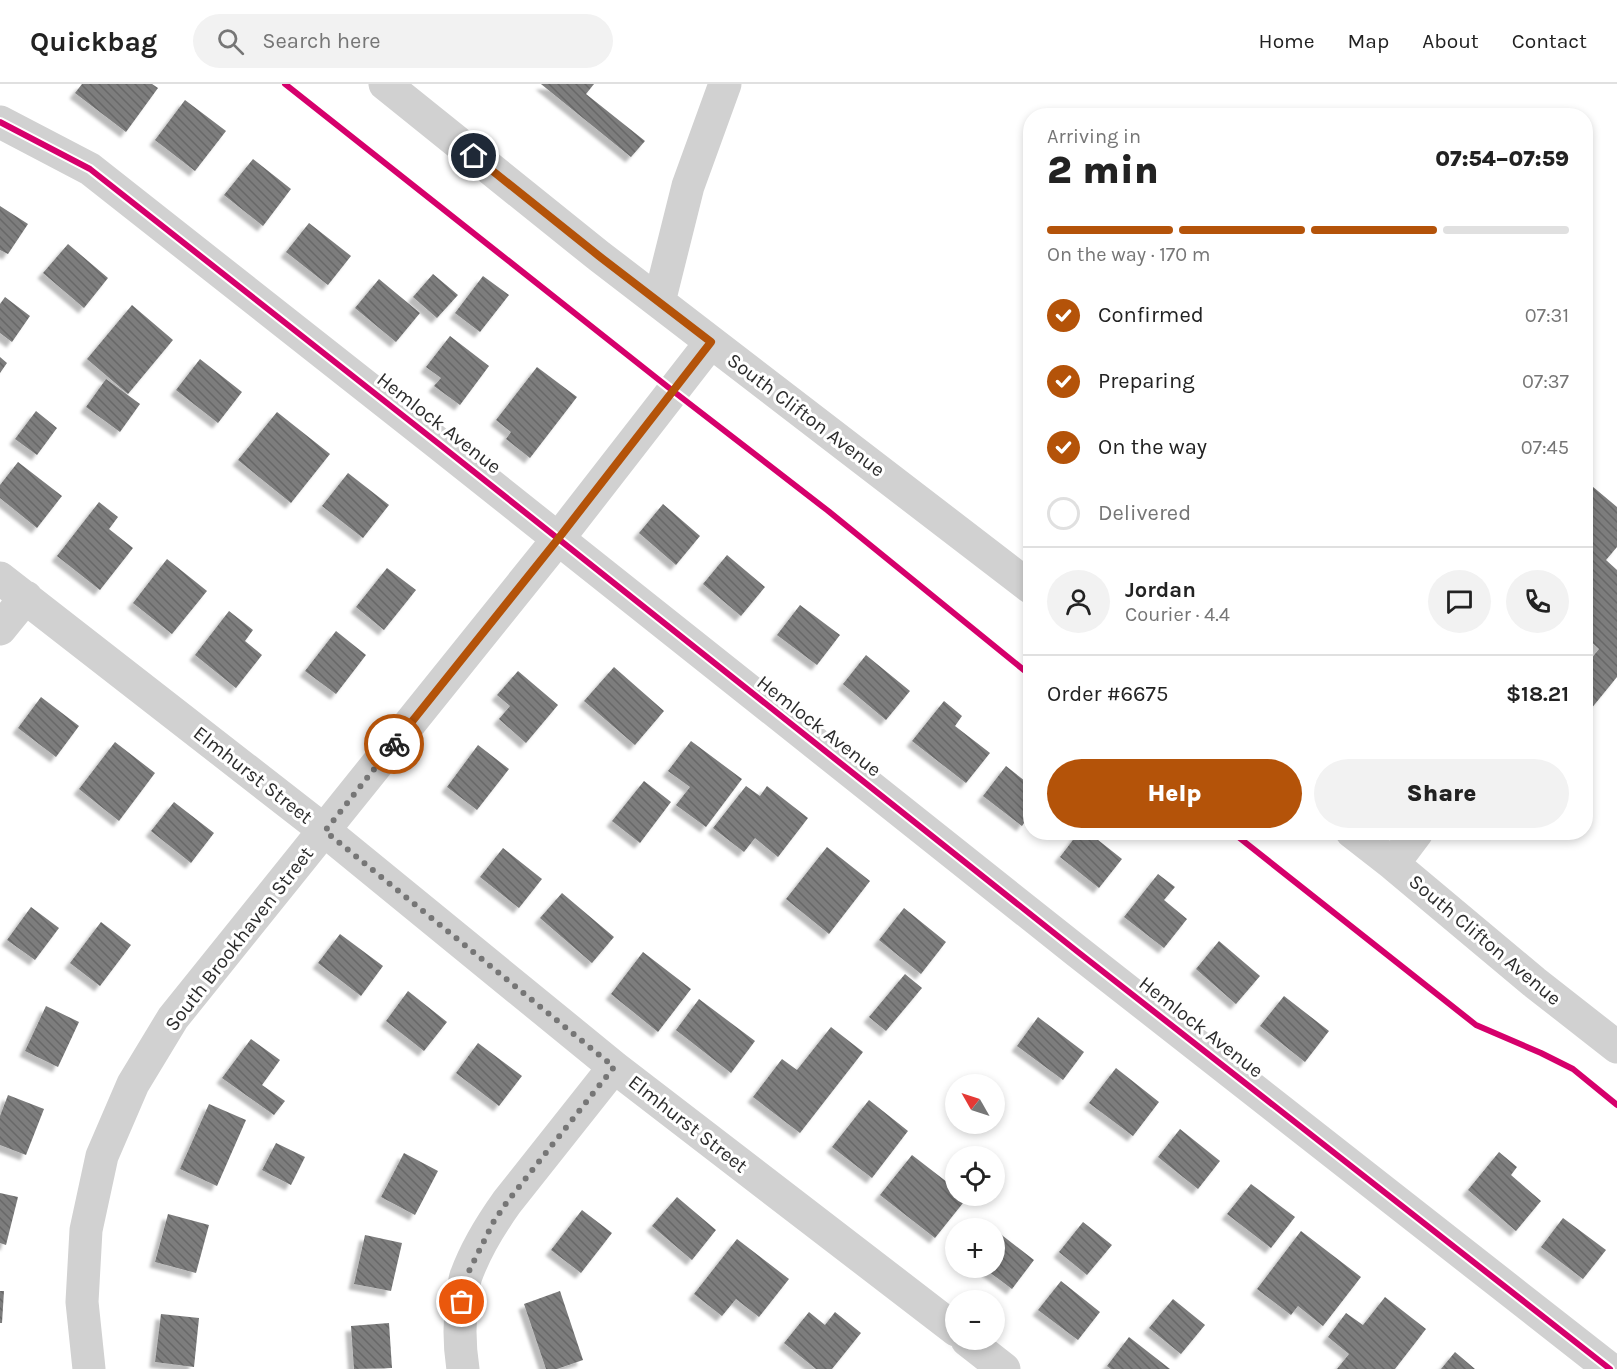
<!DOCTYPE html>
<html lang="en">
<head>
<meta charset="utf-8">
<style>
	body { margin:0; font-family:Karla,sans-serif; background:#f2f2f2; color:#222; height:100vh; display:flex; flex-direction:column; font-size:22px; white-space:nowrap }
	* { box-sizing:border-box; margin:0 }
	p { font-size:20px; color:#767676 }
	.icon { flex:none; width:33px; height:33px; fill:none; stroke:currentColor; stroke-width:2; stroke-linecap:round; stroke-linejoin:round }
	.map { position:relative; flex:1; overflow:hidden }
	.panel { position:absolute; left:1023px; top:24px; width:570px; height:732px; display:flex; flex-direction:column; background:#fff; border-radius:24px; box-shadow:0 3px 9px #0003 }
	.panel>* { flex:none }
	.needle { width:39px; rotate:309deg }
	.controls { position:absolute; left:945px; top:990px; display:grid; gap:12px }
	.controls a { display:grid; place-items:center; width:60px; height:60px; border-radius:50%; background:#fff; box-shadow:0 3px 9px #0003; font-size:30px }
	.pin { position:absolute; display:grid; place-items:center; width:51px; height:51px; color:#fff; margin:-26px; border:3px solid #fff; border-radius:50%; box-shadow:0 2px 6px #0007 }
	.courier { position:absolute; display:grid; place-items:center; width:60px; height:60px; margin:-30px; border:4px solid #b45309; border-radius:50%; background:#fff; color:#222; box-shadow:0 2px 8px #0007 }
	.head em { font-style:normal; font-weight:800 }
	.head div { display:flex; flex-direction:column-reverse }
	.head { display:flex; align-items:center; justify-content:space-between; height:102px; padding:0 24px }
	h1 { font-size:39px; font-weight:800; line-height:45px }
	.bar { display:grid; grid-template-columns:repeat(4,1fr); gap:9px 6px; align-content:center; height:72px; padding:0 24px }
	.bar i { height:8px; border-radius:4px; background:#e0e0e0 }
	.bar .active { background:#b45309 }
	.bar p { grid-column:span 4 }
	.line { display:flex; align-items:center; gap:15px; padding:0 24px; border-top:2px solid #e0e0e0 }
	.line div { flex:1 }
	.round { display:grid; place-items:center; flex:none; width:63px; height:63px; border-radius:32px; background:#f2f2f2 }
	ol { padding:0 24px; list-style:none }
	li { display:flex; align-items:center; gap:18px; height:66px }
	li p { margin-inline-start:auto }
	li .icon { padding:6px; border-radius:50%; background:#b45309; color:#fff; stroke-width:4 }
	li:last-child { color:#767676 }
	li i { width:33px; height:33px; border:3px solid #e0e0e0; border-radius:50% }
	.action { display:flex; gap:12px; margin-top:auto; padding:12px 24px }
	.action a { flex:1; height:69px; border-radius:36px; background:#b45309; color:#fff; font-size:24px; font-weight:800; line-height:69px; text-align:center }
	.action a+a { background:#f2f2f2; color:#222 }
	header { display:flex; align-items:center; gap:36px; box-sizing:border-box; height:84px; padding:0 30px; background:#fff; border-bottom:2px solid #e0e0e0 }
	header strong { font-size:28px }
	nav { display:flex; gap:33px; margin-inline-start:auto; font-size:21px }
	.search { width:420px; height:54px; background:#f2f2f2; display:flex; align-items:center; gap:15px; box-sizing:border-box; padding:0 21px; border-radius:33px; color:#767676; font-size:22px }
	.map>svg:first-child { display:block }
	.building { fill:url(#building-back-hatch); filter:url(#shadow) }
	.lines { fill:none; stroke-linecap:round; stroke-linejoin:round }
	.minor { stroke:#d1d1d1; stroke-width:33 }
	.cycleway-casing { stroke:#fff; stroke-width:10 }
	.cycleway { stroke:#d6006c; stroke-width:6 }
	.done { stroke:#767676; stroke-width:6; stroke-dasharray:0 10.8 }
	.route { stroke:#b45309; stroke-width:8 }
	.labels { text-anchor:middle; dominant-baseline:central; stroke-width:6; stroke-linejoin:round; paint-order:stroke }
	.street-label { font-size:20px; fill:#2c2c2c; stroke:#fff }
</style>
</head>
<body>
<header>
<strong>Quickbag</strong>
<div class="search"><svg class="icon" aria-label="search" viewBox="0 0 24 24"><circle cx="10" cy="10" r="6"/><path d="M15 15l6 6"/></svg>Search here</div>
<nav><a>Home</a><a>Map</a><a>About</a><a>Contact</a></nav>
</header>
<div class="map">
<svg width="1617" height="1285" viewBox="0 0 1617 1285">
	<defs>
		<pattern id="building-back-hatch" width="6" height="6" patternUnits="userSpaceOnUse" patternTransform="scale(1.5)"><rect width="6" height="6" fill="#7d7d7d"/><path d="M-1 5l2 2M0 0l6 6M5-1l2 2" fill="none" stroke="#676767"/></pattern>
		<filter id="shadow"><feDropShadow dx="-5.5" dy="5.5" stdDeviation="1.5" flood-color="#0004"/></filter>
	</defs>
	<rect width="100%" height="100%" fill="#fff"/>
	<path class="building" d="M82 0H152L158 4 126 48 75 9Z
		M541 0H594L586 10 645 57 631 73Z
		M185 16 226 47 195 87 155 56Z
		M253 75 291 105 263 142 224 111Z
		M0 122 28 140 8 170 0 166Z
		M309 139 351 172 328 201 286 168Z
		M68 160 108 194 84 224 43 189Z
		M433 190 458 211 437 234 413 213Z
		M483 192 509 211 480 248 455 229Z
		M379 195 420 229 396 258 355 224Z
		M5 213 30 232 12 258 0 249V220Z
		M132 221 173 256 128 310 87 275Z
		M450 252 489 282 460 321 434 302 441 294 426 283Z
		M0 273 7 279 0 289Z
		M200 275 242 308 218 339 176 306Z
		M537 283 577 313 530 374 506 355 511 348 496 336Z
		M106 295 140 320 120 348 86 323Z
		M36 327 57 344 37 371 15 355Z
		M277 328 330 370 291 419 238 376Z
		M18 378 62 412 37 444 0 414V401Z
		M348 389 389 421 363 454 322 422Z
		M1586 397 1617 423V463L1606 476 1617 486V593L1586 631V581L1599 565 1586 553Z
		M99 418 118 433 109 445 133 464 100 506 57 472Z
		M663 420 700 452 676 481 639 449Z
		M727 471 765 503 741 532 703 500Z
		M167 475 207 507 172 550 133 519Z
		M387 484 416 506 384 546 356 523Z
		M800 521 840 551 817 581 777 551Z
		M229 527 253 546 245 557 262 571 236 604 195 571Z
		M336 547 366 571 336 610 305 587Z
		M866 571 910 607 886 636 843 600Z
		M614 583 664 627 635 661 584 617Z
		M518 587 558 621 526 659 499 635 510 622 497 611Z
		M41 613 79 642 56 673 18 644Z
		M944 617 962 632 955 642 990 669 966 699 912 657Z
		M691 657 742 695 706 743 676 721 690 703 668 687Z
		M115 658 155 689 119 737 79 705Z
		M478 661 509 685 477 726 447 703Z
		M1006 682 1030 701V730L1022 742 983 712Z
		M644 697 671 718 640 759 612 737Z
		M746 702 760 712 767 702 808 734 778 773 755 754 744 768 713 744Z
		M174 718 214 749 191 779 151 747Z
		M1079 748H1088L1122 775 1099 804 1060 773Z
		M827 763 870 797 829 850 786 815Z
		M503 764 542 795 519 824 480 793Z
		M1158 790 1175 803 1164 816 1187 835 1164 864 1124 833Z
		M562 809 614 853 592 879 540 834Z
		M31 823 59 844 35 876 7 856Z
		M904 824 946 858 921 890 879 856Z
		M101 838 131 861 100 902 70 879Z
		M340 850 383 882 361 912 318 879Z
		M1219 857 1260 892 1236 920 1196 885Z
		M643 868 691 905 658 948 611 910Z
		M905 890 922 904 886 947 869 933Z
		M408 907 447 938 424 967 386 937Z
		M1284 912 1329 947 1305 978 1260 942Z
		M699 915 755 957 731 989 676 946Z
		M46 922 79 938 58 983 25 967Z
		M1038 933 1084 968 1063 996 1017 962Z
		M831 943 863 968 800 1049 753 1013 782 975 797 986Z
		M251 955 280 976 262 1001 285 1017 274 1031 222 994Z
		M478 959 522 992 499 1022 456 989Z
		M1116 984 1159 1018 1133 1052 1089 1019Z
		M8 1011 44 1025 26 1071 0 1061V1032Z
		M869 1016 908 1047 872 1094 832 1063Z
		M209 1020 246 1036 217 1102 180 1085Z
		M1180 1045 1220 1077 1198 1105 1158 1073Z
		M276 1059 305 1073 291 1101 262 1086Z
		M1499 1068 1517 1083 1511 1091 1541 1117 1516 1147 1468 1106Z
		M404 1069 438 1087 415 1131 381 1113Z
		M912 1071 956 1105V1112H964L967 1114 935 1154 880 1111Z
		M1251 1100 1295 1133 1271 1164 1227 1130Z
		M0 1109 18 1113 6 1161 0 1159Z
		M677 1113 716 1146 692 1176 652 1142Z
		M582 1126 612 1149 581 1189 551 1166Z
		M168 1130 209 1141 196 1189 155 1178Z
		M1563 1134 1606 1166 1583 1195 1541 1163Z
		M1083 1138 1112 1161 1087 1191 1059 1168Z
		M994 1145 1034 1176 1012 1205 984 1184H994Z
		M1301 1147 1361 1193 1323 1242 1298 1222 1291 1231 1257 1205Z
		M365 1151 402 1159 391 1207 354 1200Z
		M737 1155 789 1195 759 1233 736 1215 722 1232 694 1210Z
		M1061 1197 1100 1228 1078 1256 1038 1226Z
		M0 1207H4L2 1239H0Z
		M560 1207 583 1276 557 1285H546L524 1220Z
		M1385 1213 1426 1245 1395 1285H1337L1349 1270 1328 1253 1346 1229 1363 1241Z
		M1173 1215 1205 1241 1181 1270 1149 1244Z
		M809 1228 825 1241 835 1228 861 1249 832 1285H816L784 1259Z
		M161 1230 199 1234 194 1283 155 1278Z
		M389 1239 392 1284 354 1285 351 1242Z
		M1129 1253 1170 1285H1111L1107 1282Z
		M1455 1268 1475 1285H1441Z"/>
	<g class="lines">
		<path class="minor" d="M385 0 599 172 1030 503
			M0 38 90 85 439 360 1078 868 1610 1285
			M659 218 688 102 725 0
			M0 494 325 747 614 983 956 1246
			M0 545 26 513
			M1352 748 1393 780 1534 898 1617 963
			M1393 780 1417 748
			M967 1256 1004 1285
			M89 1285 82 1218 86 1146 102 1072 133 1000 173 934 558 455 711 258
			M463 1285C459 1260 459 1235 463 1210 464 1204 464 1197 466 1192 475 1167 492 1139 507 1118L614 983"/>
		<defs>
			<path id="cycleway" d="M285 0 673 307 827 426 1030 591
				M0 38 90 85 439 360 1078 868 1610 1285
				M1232 748 1476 941 1541 969 1573 985 1617 1021"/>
		</defs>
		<use href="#cycleway" class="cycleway-casing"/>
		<use href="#cycleway" class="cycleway"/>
	</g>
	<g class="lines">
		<path class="done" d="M394 660 325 747 614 983 507 1118 494 1137 466 1193 462 1218"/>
		<path class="route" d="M394 660 558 455 711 258 599 172 474 72"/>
	</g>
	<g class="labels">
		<g class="street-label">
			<text transform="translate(806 331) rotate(37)">South Clifton Avenue</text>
			<text transform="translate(439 339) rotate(38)">Hemlock Avenue</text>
			<text transform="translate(819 642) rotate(38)">Hemlock Avenue</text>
			<text transform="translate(253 691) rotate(38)">Elmhurst Street</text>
			<text transform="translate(239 855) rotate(-52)">South Brookhaven Street</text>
			<text transform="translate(1485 856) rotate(40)">South Clifton Avenue</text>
			<text transform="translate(1201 943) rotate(38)">Hemlock Avenue</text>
			<text transform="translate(688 1040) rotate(38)">Elmhurst Street</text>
		</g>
	</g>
</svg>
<div class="controls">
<a><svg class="needle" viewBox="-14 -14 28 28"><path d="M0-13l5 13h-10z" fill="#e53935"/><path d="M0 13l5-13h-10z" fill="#767676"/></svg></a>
<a><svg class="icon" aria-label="locate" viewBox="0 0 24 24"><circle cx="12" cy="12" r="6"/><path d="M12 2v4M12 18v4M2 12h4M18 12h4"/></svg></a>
<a>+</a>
<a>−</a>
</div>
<div class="pin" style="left:462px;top:1218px;background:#ea580c"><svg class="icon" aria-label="bag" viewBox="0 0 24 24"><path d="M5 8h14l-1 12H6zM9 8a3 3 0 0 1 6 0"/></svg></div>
<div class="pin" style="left:474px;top:72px;background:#1f2937"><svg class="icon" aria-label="home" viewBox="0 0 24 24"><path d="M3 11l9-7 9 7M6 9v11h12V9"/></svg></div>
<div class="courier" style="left:394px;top:660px"><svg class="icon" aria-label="bike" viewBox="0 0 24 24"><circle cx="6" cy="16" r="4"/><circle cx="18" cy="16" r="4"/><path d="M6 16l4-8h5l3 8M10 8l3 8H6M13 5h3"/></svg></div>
<section class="panel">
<div class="head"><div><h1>2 min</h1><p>Arriving in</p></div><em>07:54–07:59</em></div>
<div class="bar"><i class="active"></i><i class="active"></i><i class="active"></i><i></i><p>On the way · 170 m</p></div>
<ol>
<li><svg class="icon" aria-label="check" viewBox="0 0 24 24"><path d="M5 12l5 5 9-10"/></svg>Confirmed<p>07:31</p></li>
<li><svg class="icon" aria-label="check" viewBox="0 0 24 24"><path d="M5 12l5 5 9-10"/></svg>Preparing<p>07:37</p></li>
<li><svg class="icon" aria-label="check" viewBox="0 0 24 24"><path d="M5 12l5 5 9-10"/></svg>On the way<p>07:45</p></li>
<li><i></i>Delivered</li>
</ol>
<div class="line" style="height:108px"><a class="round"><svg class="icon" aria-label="person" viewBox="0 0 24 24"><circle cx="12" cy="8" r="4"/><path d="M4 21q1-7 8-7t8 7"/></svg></a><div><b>Jordan</b><p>Courier · 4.4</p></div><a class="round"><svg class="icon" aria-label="chat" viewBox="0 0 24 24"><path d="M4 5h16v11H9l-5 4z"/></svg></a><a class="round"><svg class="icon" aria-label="phone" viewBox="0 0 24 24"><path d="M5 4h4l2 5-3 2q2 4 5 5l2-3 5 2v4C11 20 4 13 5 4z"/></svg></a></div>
<div class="line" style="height:78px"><div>Order #6675</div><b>$18.21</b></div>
<div class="action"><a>Help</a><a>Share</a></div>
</section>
</div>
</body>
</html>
